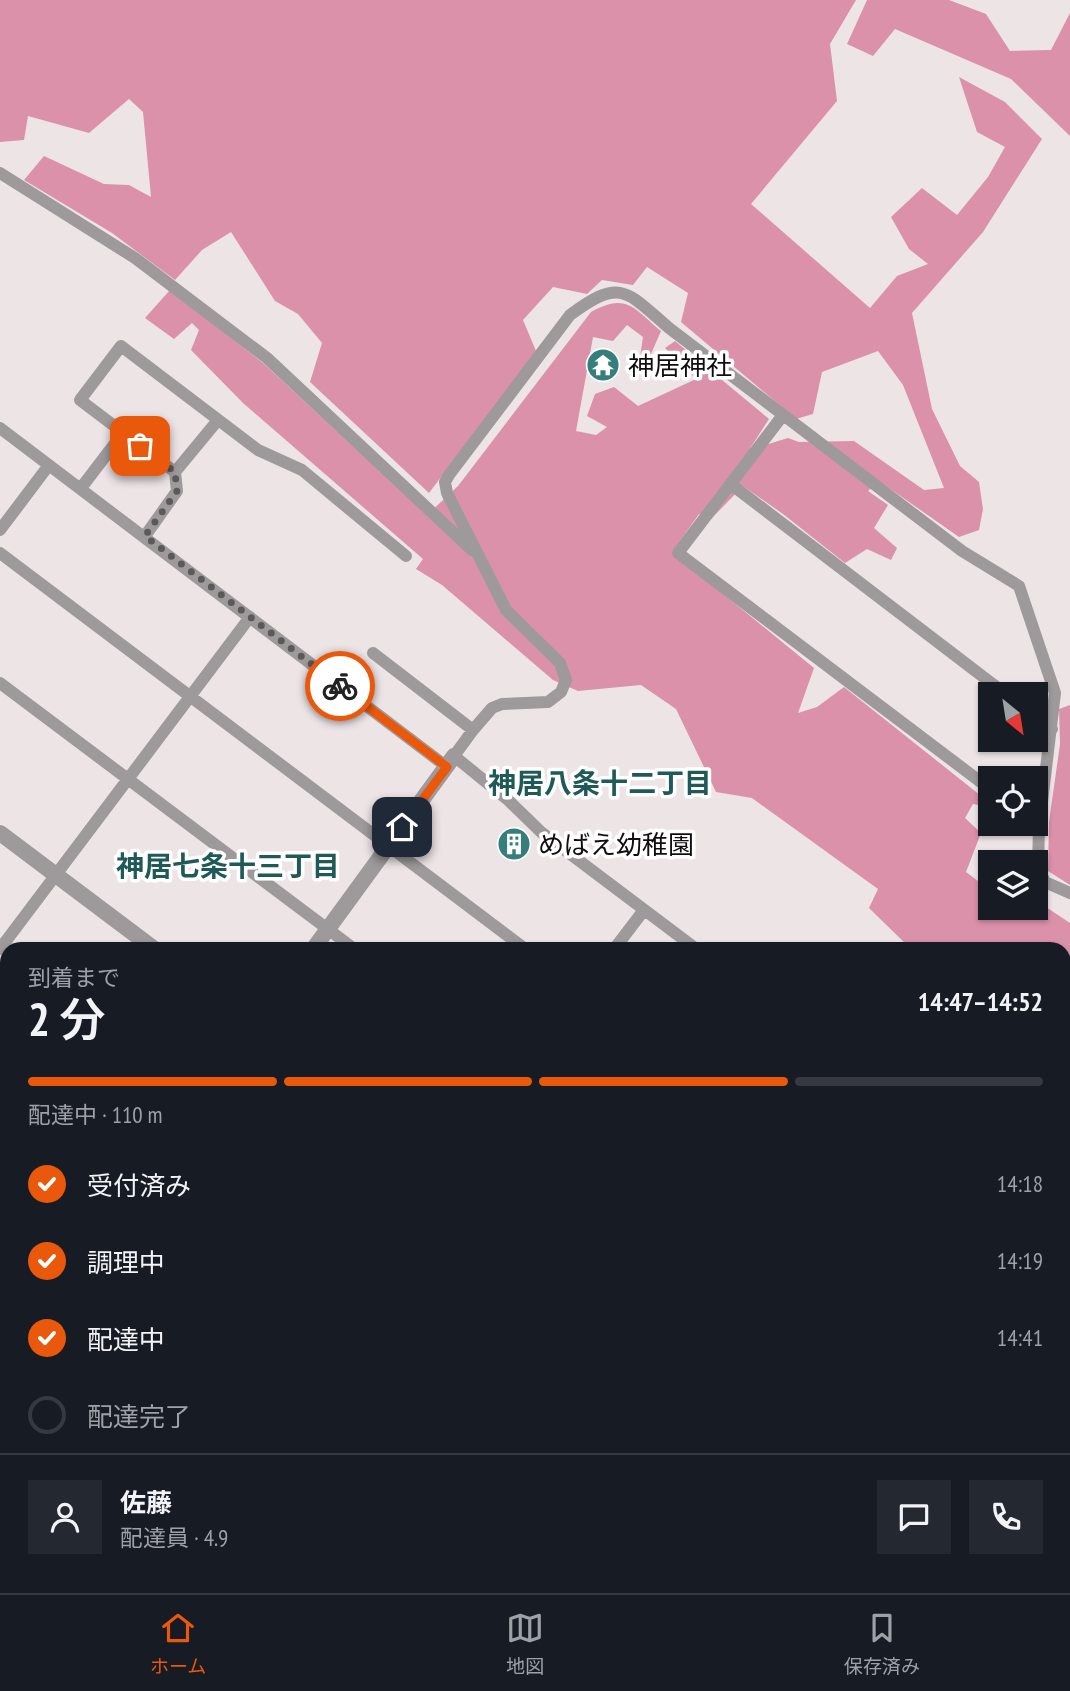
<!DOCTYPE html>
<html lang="ja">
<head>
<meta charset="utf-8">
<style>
	body { margin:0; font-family:"PT Sans Narrow","Noto Sans JP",sans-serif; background:#242831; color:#f1f3f6; height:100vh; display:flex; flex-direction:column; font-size:26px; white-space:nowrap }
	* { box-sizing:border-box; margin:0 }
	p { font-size:23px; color:#9ea1a6 }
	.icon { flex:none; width:38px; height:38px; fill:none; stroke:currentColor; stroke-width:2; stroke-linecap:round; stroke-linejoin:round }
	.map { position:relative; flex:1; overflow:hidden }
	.side { position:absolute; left:0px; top:942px; width:1071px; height:653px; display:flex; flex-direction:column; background:#171b24; border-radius:21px 21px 0 0; box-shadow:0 2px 5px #0004 }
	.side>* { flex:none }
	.needle { width:46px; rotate:150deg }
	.buttons { position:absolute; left:978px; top:682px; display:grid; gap:14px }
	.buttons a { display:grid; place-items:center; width:70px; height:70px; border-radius:0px; background:#171b24; box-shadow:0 2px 5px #0004; font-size:35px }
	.pin { position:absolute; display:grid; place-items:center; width:60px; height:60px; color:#fff; margin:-30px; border-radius:14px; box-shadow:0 4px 10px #0006 }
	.courier { position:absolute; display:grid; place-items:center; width:70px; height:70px; margin:-35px; border:5px solid #ea580c; border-radius:50%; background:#fff; color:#222; box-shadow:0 2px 9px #0007 }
	.head em { font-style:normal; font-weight:600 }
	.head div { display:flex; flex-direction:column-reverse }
	.head { display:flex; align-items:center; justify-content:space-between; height:119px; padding:0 28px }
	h1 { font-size:46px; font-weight:600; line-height:52px }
	.bar { display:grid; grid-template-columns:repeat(4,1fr); gap:10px 7px; align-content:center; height:84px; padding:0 28px }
	.bar i { height:9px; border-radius:5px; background:#363941 }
	.bar .selected { background:#ea580c }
	.bar p { grid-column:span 4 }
	.line { display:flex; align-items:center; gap:18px; padding:0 28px; border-top:2px solid #363941 }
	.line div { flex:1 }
	.round { display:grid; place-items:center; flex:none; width:74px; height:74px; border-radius:0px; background:#242831 }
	ol { padding:0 28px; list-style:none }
	li { display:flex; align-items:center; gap:21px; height:77px }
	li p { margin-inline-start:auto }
	li .icon { padding:7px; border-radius:50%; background:#ea580c; color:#fff; stroke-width:4 }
	li:last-child { color:#9ea1a6 }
	li i { width:38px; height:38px; border:4px solid #363941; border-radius:50% }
	.tab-bar { display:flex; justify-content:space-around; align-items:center; height:98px; border-top:2px solid #363941; background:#171b24; font-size:19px; color:#9ea1a6 }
	.tab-bar a { display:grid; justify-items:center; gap:4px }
	.tab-bar .selected { color:#ea580c }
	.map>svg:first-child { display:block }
	.forest { fill:#db91aa }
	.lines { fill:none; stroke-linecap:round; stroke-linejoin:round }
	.minor { stroke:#9e9a9b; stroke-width:12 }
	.tertiary { stroke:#9e9a9b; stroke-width:16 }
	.done { stroke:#5d585a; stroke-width:7; stroke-dasharray:0 12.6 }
	.route { stroke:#ea580c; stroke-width:9 }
	.labels { text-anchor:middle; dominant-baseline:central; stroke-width:7; stroke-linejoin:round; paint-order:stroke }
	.poi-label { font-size:26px; fill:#100d0e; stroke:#fff; text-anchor:start }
	.neighbourhood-label { font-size:28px; font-weight:bold; fill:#205a58; stroke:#fff }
</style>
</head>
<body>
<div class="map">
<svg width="1070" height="1593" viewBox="0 0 1070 1593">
	<rect width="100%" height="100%" fill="#ede4e6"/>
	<path class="forest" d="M0 0H856L830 44 837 101 751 204 870 308 897 276 928 264 909 249 891 217 922 188 957 215 988 177 1005 147 977 132 959 77 1005 102 1042 139 983 232 912 313 932 409 960 466 979 482 983 509 979 530 959 537 879 481 868 491 888 505 874 528 897 548 891 560 867 549 845 563 783 514 743 486 711 519 699 514 672 552 814 668 798 713 817 707 844 687 990 803V807L973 804 965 818 981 833 966 872 990 890V908H1036L1037 901 1070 923V1016L1064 1013V948H910L869 908 878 889 752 798 716 792 676 709 641 685 578 691 553 680 442 585 416 569 423 559 243 403 191 350 199 330 192 323 174 339 145 318 170 290 263 363 427 515 458 486 591 312C626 292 634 308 661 331L648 361 640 357 643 337 627 325 613 341 593 337 576 431 596 435 607 427 587 416 595 394 614 387 638 406 696 379 665 348 675 341 769 419 749 450 788 438 799 442 854 441 924 490 944 488 903 385 878 351 822 372 813 414 796 419 681 322 688 293 647 267 633 285 602 280 587 294 553 287 523 320 536 351 429 493 310 382 322 343 298 314 275 301 231 232 202 250 175 280 112 233 24 180 44 156 104 184 129 185 151 197 143 112 129 99 89 133 28 116 24 140 0 142Z
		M867 0H949L986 14 1010 51 1051 50 1070 13V136L1011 79 895 29 873 56 847 44Z
		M1070 705V885L1048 871 1049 822 1060 744 1059 709Z"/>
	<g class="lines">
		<path class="minor" d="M0 173 135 258 267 358 472 550
			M783 415 678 553 990 789
			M0 428 447 767
			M175 472 80 400 121 346 258 450 302 470 406 556
			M732 485 1007 695
			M81 488 123 433
			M0 530 49 465
			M145 536 177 491 175 472 218 420
			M0 553 524 948
			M373 653 473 730
			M0 683 353 948
			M1036 717 1052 729
			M615 948 644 910
			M695 948 541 832 507 799 454 756 473 730 492 708 502 704 548 702 561 692 566 680 560 663 506 610 447 493 445 482 449 475 570 315C621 277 626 291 669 328L962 551 1019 586 1055 693 1039 827 1038 868 1045 882 1070 893
			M0 949 250 617
			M0 985 7 990
			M1064 1108 1070 1112
			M0 1165 7 1171
			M1064 1176 1070 1168
			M1064 1293 1070 1297
			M0 1304 7 1309
			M1064 1418 1070 1423
			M0 1457 7 1462
			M1064 1545 1070 1549
			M1064 1581 1070 1573
			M312 1587 320 1593
			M488 1587 496 1593
			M654 1587 662 1593
			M835 1587 842 1593
			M24 1593 29 1587
			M237 1593 242 1587
			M738 1593 742 1587
			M772 1593 776 1587
			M1055 1593 1060 1587"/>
		<path class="tertiary" d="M0 833 153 948
			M314 948 454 756
			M1064 1033 1070 1036
			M0 1364 7 1355
			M1004 1587 1011 1593
			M444 1593 448 1587"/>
	</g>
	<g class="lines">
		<path class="done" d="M140 446 175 472 177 491 145 536 340 686"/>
		<path class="route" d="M340 686 447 767 402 827"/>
	</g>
	<defs>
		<symbol id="temple-disc" viewBox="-11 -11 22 22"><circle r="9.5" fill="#367e7b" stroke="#fff"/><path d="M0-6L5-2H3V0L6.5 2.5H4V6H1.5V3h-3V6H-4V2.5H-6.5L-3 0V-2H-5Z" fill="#fff"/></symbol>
		<symbol id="building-disc" viewBox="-11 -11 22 22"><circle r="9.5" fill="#367e7b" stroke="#fff"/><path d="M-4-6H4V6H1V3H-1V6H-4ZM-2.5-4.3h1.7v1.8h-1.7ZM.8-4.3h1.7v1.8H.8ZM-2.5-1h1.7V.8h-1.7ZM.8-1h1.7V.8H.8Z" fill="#fff"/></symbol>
	</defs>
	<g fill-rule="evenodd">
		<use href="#temple-disc" x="584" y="346" width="38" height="38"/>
		<use href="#building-disc" x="495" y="825" width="38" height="38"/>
	</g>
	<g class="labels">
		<g class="poi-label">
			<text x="628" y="365">神居神社</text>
			<text x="538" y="844">めばえ幼稚園</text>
		</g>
		<g class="neighbourhood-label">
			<text x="600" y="782">神居八条十二丁目</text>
			<text x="228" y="865">神居七条十三丁目</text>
		</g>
	</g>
</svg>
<div class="buttons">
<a><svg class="needle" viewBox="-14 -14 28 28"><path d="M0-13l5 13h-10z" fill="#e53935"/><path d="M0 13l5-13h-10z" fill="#9ea1a6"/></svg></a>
<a><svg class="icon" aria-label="locate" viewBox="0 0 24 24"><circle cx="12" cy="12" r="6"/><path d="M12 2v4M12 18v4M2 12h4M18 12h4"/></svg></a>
<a><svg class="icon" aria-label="layers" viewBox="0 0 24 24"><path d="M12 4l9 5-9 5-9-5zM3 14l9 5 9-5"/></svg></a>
</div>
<div class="pin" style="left:140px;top:446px;background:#ea580c"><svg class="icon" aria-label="bag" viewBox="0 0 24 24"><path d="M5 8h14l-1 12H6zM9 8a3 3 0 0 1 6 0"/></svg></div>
<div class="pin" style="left:402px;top:827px;background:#1f2937"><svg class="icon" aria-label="home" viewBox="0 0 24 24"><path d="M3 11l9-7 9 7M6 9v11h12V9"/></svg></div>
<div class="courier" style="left:340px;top:686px"><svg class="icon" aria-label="bike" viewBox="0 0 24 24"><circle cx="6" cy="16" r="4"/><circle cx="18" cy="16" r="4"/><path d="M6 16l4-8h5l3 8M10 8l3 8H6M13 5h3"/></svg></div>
<section class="side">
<div class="head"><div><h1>2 分</h1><p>到着まで</p></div><em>14:47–14:52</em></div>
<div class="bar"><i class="selected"></i><i class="selected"></i><i class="selected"></i><i></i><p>配達中 · 110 m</p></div>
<ol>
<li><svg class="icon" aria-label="check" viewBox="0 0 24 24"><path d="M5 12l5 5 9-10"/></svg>受付済み<p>14:18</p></li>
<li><svg class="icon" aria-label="check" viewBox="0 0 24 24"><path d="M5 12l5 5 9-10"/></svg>調理中<p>14:19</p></li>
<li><svg class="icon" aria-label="check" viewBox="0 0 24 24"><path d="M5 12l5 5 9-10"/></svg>配達中<p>14:41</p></li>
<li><i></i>配達完了</li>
</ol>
<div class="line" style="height:126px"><a class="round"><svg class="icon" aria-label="person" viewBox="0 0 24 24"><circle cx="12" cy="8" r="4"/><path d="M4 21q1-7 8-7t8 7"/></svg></a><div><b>佐藤</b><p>配達員 · 4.9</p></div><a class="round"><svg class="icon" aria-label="chat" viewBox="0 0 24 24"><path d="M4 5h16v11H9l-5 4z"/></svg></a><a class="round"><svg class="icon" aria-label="phone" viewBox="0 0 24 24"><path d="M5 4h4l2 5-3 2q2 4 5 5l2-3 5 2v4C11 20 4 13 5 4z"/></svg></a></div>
</section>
</div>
<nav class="tab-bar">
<a class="selected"><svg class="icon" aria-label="home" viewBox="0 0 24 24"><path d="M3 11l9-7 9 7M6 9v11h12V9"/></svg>ホーム</a>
<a><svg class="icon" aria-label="map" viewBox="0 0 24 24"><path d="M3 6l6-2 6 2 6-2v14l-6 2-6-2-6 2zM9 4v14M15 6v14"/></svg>地図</a>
<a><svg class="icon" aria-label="saved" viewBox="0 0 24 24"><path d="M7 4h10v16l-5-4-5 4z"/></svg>保存済み</a>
</nav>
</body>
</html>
